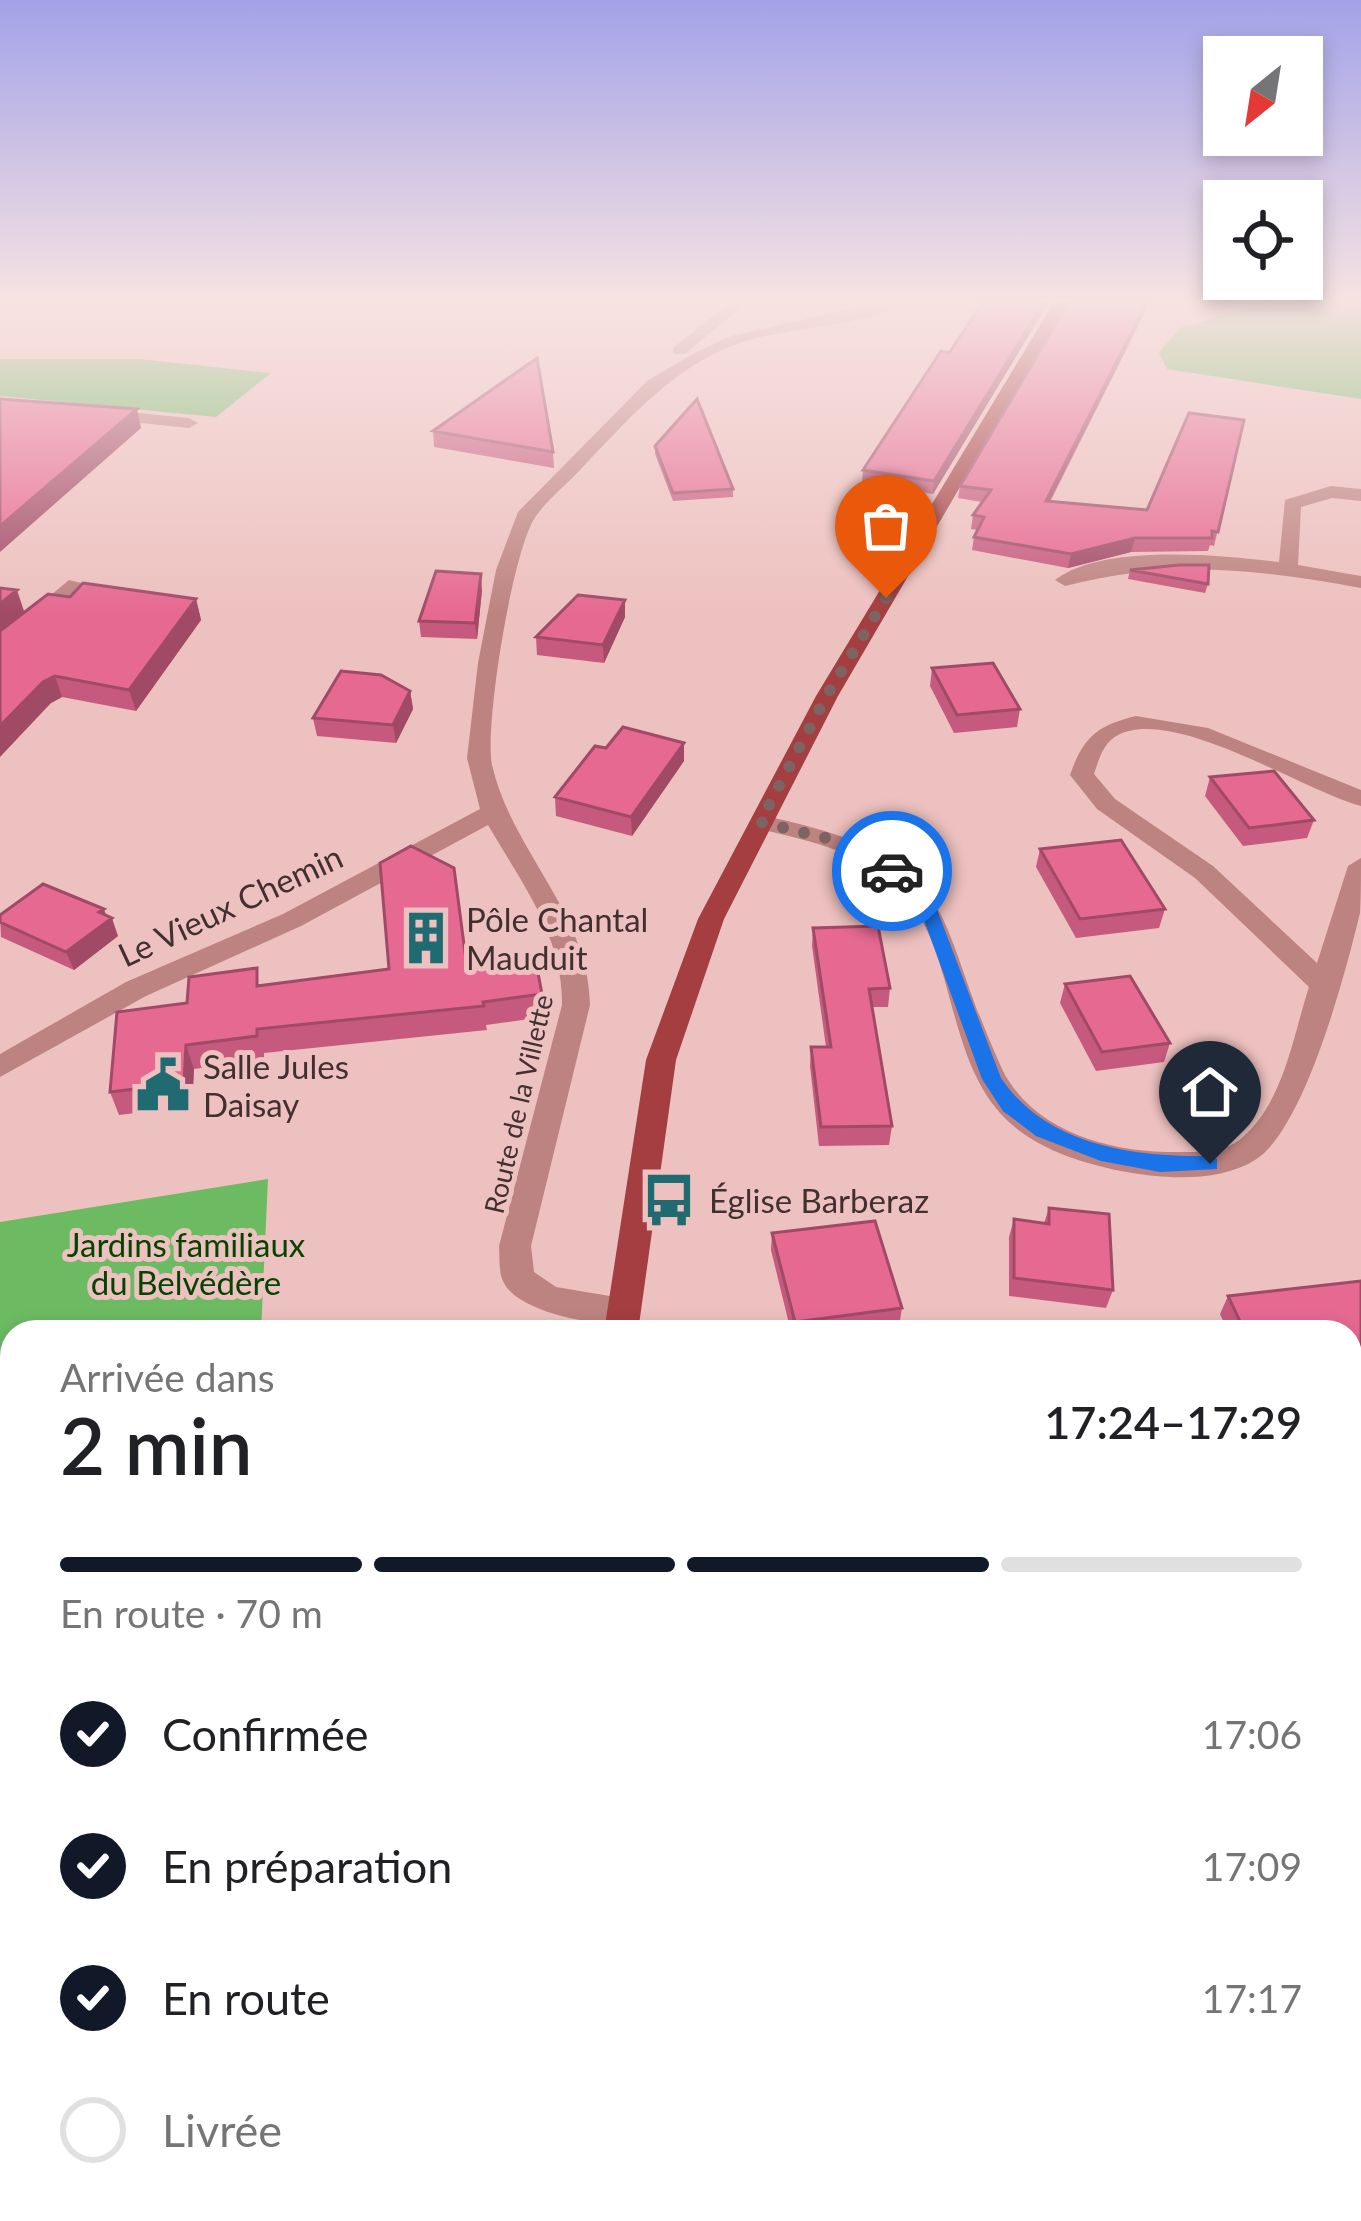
<!DOCTYPE html>
<html lang="fr">
<head>
<meta charset="utf-8">
<style>
	body { margin:0; font-family:Lato,sans-serif; background:#f2f2f2; color:#202124; height:100vh; display:flex; flex-direction:column; font-size:45px; white-space:nowrap }
	* { box-sizing:border-box; margin:0 }
	p { font-size:39px; color:#757577 }
	.icon { flex:none; width:66px; height:66px; fill:none; stroke:currentColor; stroke-width:2; stroke-linecap:round; stroke-linejoin:round }
	.map { position:relative; flex:1; overflow:hidden }
	.details { position:absolute; left:0px; top:1320px; width:1362px; height:903px; display:flex; flex-direction:column; background:#fff; border-radius:36px 36px 0 0; box-shadow:0 6px 18px #0003 }
	.details>* { flex:none }
	.needle { width:78px; rotate:210deg }
	.fabs { position:absolute; left:1203px; top:36px; display:grid; gap:24px }
	.fabs a { display:grid; place-items:center; width:120px; height:120px; border-radius:0px; background:#fff; box-shadow:0 6px 18px #0003; font-size:60px }
	.pin { position:absolute; display:grid; place-items:center; width:102px; height:102px; color:#fff; margin:-123px -51px; border-radius:50% 50% 50% 0; rotate:-45deg; box-shadow:0 0 12px #0007 }
	.pin .icon { rotate:45deg }
	.courier { position:absolute; display:grid; place-items:center; width:120px; height:120px; margin:-60px; border:9px solid #1a73e8; border-radius:50%; background:#fff; color:#222; box-shadow:0 3px 15px #0007 }
	.overview em { font-style:normal; font-weight:600 }
	.overview div { display:flex; flex-direction:column-reverse }
	.overview { display:flex; align-items:center; justify-content:space-between; height:204px; padding:0 60px }
	h1 { font-size:78px; font-weight:600; line-height:90px }
	.bar { display:grid; grid-template-columns:repeat(4,1fr); gap:18px 12px; align-content:center; height:144px; padding:0 60px }
	.bar i { height:15px; border-radius:9px; background:#e0e0e0 }
	.bar .on { background:#111827 }
	.bar p { grid-column:span 4 }
	ol { padding:0 60px; list-style:none }
	li { display:flex; align-items:center; gap:36px; height:132px }
	li p { margin-inline-start:auto }
	li .icon { padding:12px; border-radius:50%; background:#111827; color:#fff; stroke-width:4 }
	li:last-child { color:#757577 }
	li i { width:66px; height:66px; border:6px solid #e0e0e0; border-radius:50% }
	.map>svg:first-child { display:block }
	.green { fill:#6cbb62 }
	.lines { fill:none; stroke-linecap:round; stroke-linejoin:round }
	.minor { fill:#bd8381; fill-rule:evenodd }
	.major { fill:#a43e40; fill-rule:evenodd }
	.wall { fill:#c65a7e }
	.shaded-wall { fill:#a14a66 }
	.building { fill:#e66992; stroke:#a14a66; stroke-width:3 }
	.route { fill:#1a73e8 }
	.done { stroke:#7e6362; stroke-width:12; stroke-dasharray:0 21.6 }
	.labels { text-anchor:middle; dominant-baseline:central; stroke-width:10; stroke-linejoin:round; paint-order:stroke }
	.far-street-label { font-size:27px; fill:#423030; stroke:#edc1bf }
	.street-label { font-size:33px; fill:#423030; stroke:#edc1bf }
	.poi-label { font-size:33px; fill:#423030; stroke:#edc1bf; text-anchor:start }
	.park-label { font-size:33px; fill:#044400; stroke:#edc1bf }
</style>
</head>
<body>
<div class="map">
<svg width="1361" height="2221" viewBox="0 0 1361 2221">
	<rect width="100%" height="100%" fill="#edc1bf"/>
	<path class="green" d="M1218 302H1361V399L1167 369 1159 353 1179 328 1244 309Z
		M0 359H139L271 373 216 417 0 396Z
		M268 1179 261 1332H12V1415L0 1417V1222Z
		M0 2023 12 2024V2211H178L176 2221H0Z
		M345 2211H599L598 2221H340Z"/>
	<g class="lines">
		<path class="minor" d="M731 302H747L685 354H673V348Z
			M882 302H909C871 325 789 327 742 342 674 365 628 420 580 470 566 485 548 499 536 516 513 547 484 726 492 765 512 852 589 913 590 1005L531 1246 534 1272 556 1287 634 1300 639 1310 634 1320C605 1330 519 1313 504 1283 498 1273 500 1257 499 1246L562 1005C563 936 521 882 488 825L301 926 146 996 0 1077V1054L126 982 283 914 480 809 467 758 478 663 496 570 518 512 647 381 696 352 731 336Z
			M99 409 189 418 198 423 189 428 93 418 91 414Z
			M1331 486 1361 489V501L1332 498 1301 507 1298 565 1361 576V588C1255 569 1170 559 1065 586L1055 580C1103 543 1221 555 1279 562L1285 500Z
			M69 580 86 584 0 654V637Z
			M1136 716 1208 728 1361 790V806C1303 791 1175 706 1118 735 1103 743 1099 759 1094 774L1115 799 1213 866 1317 963 1348 866 1361 858C1361 876 1361 896 1360 913 1346 971 1305 1129 1255 1160 1219 1183 1162 1179 1121 1171 1078 1162 1030 1147 1000 1113 945 1051 955 947 901 891 862 850 804 840 752 827L749 822 761 815C972 860 927 910 1005 1075 1041 1136 1116 1153 1182 1152 1204 1152 1226 1152 1243 1137 1284 1101 1293 1036 1309 987L1195 878 1097 809 1070 775C1083 737 1098 725 1136 716Z
			M259 2211H309L306 2221H256Z"/>
		<path class="major" d="M1054 302H1068L838 696 724 919 676 1060 638 1332H604L646 1060 698 919 816 696Z
			M0 1902 12 1903V1949L0 1948Z"/>
	</g>
	<path class="wall" d="M983 302H1049L933 494 862 483 863 470 949 353Z
		M1069 302H1150L1050 502 1147 510 1244 420 1214 546 1210 545 1208 551 1131 552 1068 568 972 550 974 537 977 530 971 529 973 515 982 502 958 498 960 486Z
		M433 431 553 452 554 468 434 447Z
		M655 446 733 489V497L673 501 655 454Z
		M1130 570 1208 584 1205 593 1128 579Z
		M482 590 477 639 421 637 419 621Z
		M70 597 196 599 201 620 136 711 62 697 51 703Z
		M625 600V617L604 663 537 655 536 637Z
		M932 668 1020 709 1017 727 954 733 930 686Z
		M410 691 413 709 396 743 317 736 313 718Z
		M684 743V761L632 836 556 816 555 797 606 748Z
		M1210 777 1314 820 1307 838 1243 846 1205 796Z
		M1040 849 1165 909 1159 928 1076 938 1036 867Z
		M0 915H106L118 936 74 970 1 937Z
		M813 928 890 988 888 1007H872L892 1126 889 1145 819 1146 810 1066 811 1047H826L812 946Z
		M466 960 542 994 544 1017 486 1025 487 1030 264 1053V1059L194 1069 192 1106 119 1115 110 1092 187 1003 262 986Z
		M1065 984 1170 1043 1164 1062 1096 1071 1060 1003Z
		M1049 1208 1113 1290 1106 1308 1009 1296V1237L1014 1219 1044 1223Z
		M772 1233 902 1308 899 1326 849 1332H791L771 1250Z
		M1361 1281 1360 1375 1350 1376V1332H1228L1220 1314 1228 1296Z
		M12 1596V1671L0 1664V1609Z
		M978 2211H1137L1138 2221H979Z
		M1238 2211H1337L1338 2221H1239Z"/>
	<path class="shaded-wall" d="M1044 302H1049L933 494 934 481Z
		M1147 302H1150L1043 514 1046 501Z
		M137 409 141 428 0 552V526Z
		M1135 538 1131 552 1068 568 1071 554Z
		M481 574 482 590 477 639 475 623Z
		M17 590 24 611 0 631V604Z
		M196 599 201 620 136 711 129 690Z
		M625 600V617L604 663 603 645Z
		M55 676 62 697 51 703 0 757V726L43 682Z
		M410 691 413 709 396 743 393 725Z
		M684 743V761L632 836 631 817Z
		M104 909 108 921 112 918 118 936 74 970 66 952Z
		M186 1045 194 1069 192 1106 184 1083Z"/>
	<path class="building" d="M983 302H1044L934 481 863 470 941 351 949 353Z
		M1069 302H1147L1046 501 1147 510 1189 413 1244 420 1218 532 1212 531V538H1135L1071 554 974 537 984 517 973 515 991 490 960 486Z
		M537 358 553 452 433 431Z
		M0 399 137 409 0 526Z
		M697 399 733 489 673 493 655 446Z
		M1179 565H1209L1208 584 1130 570Z
		M436 571 481 574 475 623 419 621Z
		M83 583 196 599 129 690 55 676 43 682 0 726V631L48 594 70 597Z
		M0 588 17 590 0 604Z
		M578 595 625 600 603 645 536 637Z
		M993 663 1020 709 957 715 932 668Z
		M341 671 381 675 410 691 393 725 313 718Z
		M623 727 684 743 631 817 555 797 595 746 606 748Z
		M1274 771 1314 820 1249 828 1210 777Z
		M1121 840 1165 909 1080 919 1040 849Z
		M411 846 454 868 466 960 534 952 542 994 483 1002 484 1006 257 1029V1036L186 1045 184 1083 110 1092 117 1012 187 1003 189 977 257 968V986L389 969 380 863Z
		M43 884 104 909 99 912 112 918 66 952 0 922V915Z
		M878 926 890 988 869 989 892 1126 821 1127 811 1047H831L813 928Z
		M1130 976 1170 1043 1102 1052 1065 984Z
		M1049 1208 1109 1214 1113 1290 1014 1278V1219L1049 1224Z
		M875 1221 902 1308 795 1322 772 1233Z
		M1361 1281V1358L1350 1359V1332H1245L1228 1296Z
		M12 1596V1663L0 1656V1609Z
		M1350 1932 1354 1933 1356 2056 1350 2054Z
		M836 2211H840L849 2221H836Z
		M989 2211H1137L1138 2221H990Z
		M1245 2211H1337L1338 2221H1245Z"/>
	<linearGradient id="sky" x2="0" y2="1"><stop stop-color="#a3a2e8"/><stop offset="0.49" stop-color="#f7e3e2"/><stop offset="1" stop-color="#f7e3e2" stop-opacity="0"/></linearGradient>
	<rect width="1361" height="613" fill="url(#sky)"/>
	<path class="route" d="M886 867H897L936 907 1001 1078C1047 1146 1133 1157 1210 1156L1217 1159V1169L1160 1172 1101 1161 1036 1136 1003 1111 982 1079 920 909 886 874Z"/>
	<g class="lines">
		<path class="done" d="M886 598 827 695 760 822 838 841 892 871"/>
	</g>
	<defs>
		<symbol id="building-bare" viewBox="-9 -9 18 18"><path d="M-4-6H4V6H1V3H-1V6H-4ZM-2.5-4.3h1.7v1.8h-1.7ZM.8-4.3h1.7v1.8H.8ZM-2.5-1h1.7V.8h-1.7ZM.8-1h1.7V.8H.8Z" fill="#1f6b71" stroke="#edc1bf" stroke-width="2.5" paint-order="stroke"/></symbol>
		<symbol id="civic-bare" viewBox="-9 -9 18 18"><path d="M-.6-6.5H3V-4.5H.6V-3L4-1V1h2V6H-6V1h2V-1L-.6-3ZM-1.2 2.5V6h2.4V2.5Z" fill="#1f6b71" stroke="#edc1bf" stroke-width="2.5" paint-order="stroke"/></symbol>
		<symbol id="bus-bare" viewBox="-9 -9 18 18"><path d="M-5-6H5V4H4V6H2V4H-2V6H-4V4H-5ZM-3.5-4V0h7V-4ZM-3.5 1.2v1.5H-2V1.2ZM2 1.2v1.5H3.5V1.2Z" fill="#1f6b71" stroke="#edc1bf" stroke-width="2.5" paint-order="stroke"/></symbol>
	</defs>
	<g fill-rule="evenodd">
		<use href="#building-bare" x="388" y="900" width="76" height="76"/>
		<use href="#civic-bare" x="125" y="1047" width="76" height="76"/>
		<use href="#bus-bare" x="631" y="1162" width="76" height="76"/>
	</g>
	<g class="labels">
		<g class="far-street-label">
			<text transform="translate(518 1104) rotate(-77)">Route de la Villette</text>
		</g>
		<g class="street-label">
			<text transform="translate(230 905) rotate(-25)">Le Vieux Chemin</text>
		</g>
		<g class="poi-label">
			<text x="466" y="919">Pôle Chantal<tspan x="466" dy="38">Mauduit</tspan></text>
			<text x="203" y="1066">Salle Jules<tspan x="203" dy="38">Daisay</tspan></text>
			<text x="709" y="1200">Église Barberaz</text>
		</g>
		<g class="park-label">
			<text x="186" y="1244">Jardins familiaux<tspan x="186" dy="38">du Belvédère</tspan></text>
		</g>
	</g>
</svg>
<div class="fabs">
<a><svg class="needle" viewBox="-14 -14 28 28"><path d="M0-13l5 13h-10z" fill="#e53935"/><path d="M0 13l5-13h-10z" fill="#757577"/></svg></a>
<a><svg class="icon" aria-label="locate" viewBox="0 0 24 24"><circle cx="12" cy="12" r="6"/><path d="M12 2v4M12 18v4M2 12h4M18 12h4"/></svg></a>
</div>
<div class="pin" style="left:886px;top:598px;background:#ea580c"><svg class="icon" aria-label="bag" viewBox="0 0 24 24"><path d="M5 8h14l-1 12H6zM9 8a3 3 0 0 1 6 0"/></svg></div>
<div class="pin" style="left:1210px;top:1164px;background:#1f2937"><svg class="icon" aria-label="home" viewBox="0 0 24 24"><path d="M3 11l9-7 9 7M6 9v11h12V9"/></svg></div>
<div class="courier" style="left:892px;top:871px"><svg class="icon" aria-label="car" viewBox="0 0 24 24"><path d="M5 17H2v-5l4-1 3-4h7l3 4 3 1v5h-3M9 17h6M6 11h13"/><circle cx="7" cy="17" r="2"/><circle cx="17" cy="17" r="2"/></svg></div>
<section class="details">
<div class="overview"><div><h1>2 min</h1><p>Arrivée dans</p></div><em>17:24–17:29</em></div>
<div class="bar"><i class="on"></i><i class="on"></i><i class="on"></i><i></i><p>En route · 70 m</p></div>
<ol>
<li><svg class="icon" aria-label="check" viewBox="0 0 24 24"><path d="M5 12l5 5 9-10"/></svg>Confirmée<p>17:06</p></li>
<li><svg class="icon" aria-label="check" viewBox="0 0 24 24"><path d="M5 12l5 5 9-10"/></svg>En préparation<p>17:09</p></li>
<li><svg class="icon" aria-label="check" viewBox="0 0 24 24"><path d="M5 12l5 5 9-10"/></svg>En route<p>17:17</p></li>
<li><i></i>Livrée</li>
</ol>
</section>
</div>
</body>
</html>
